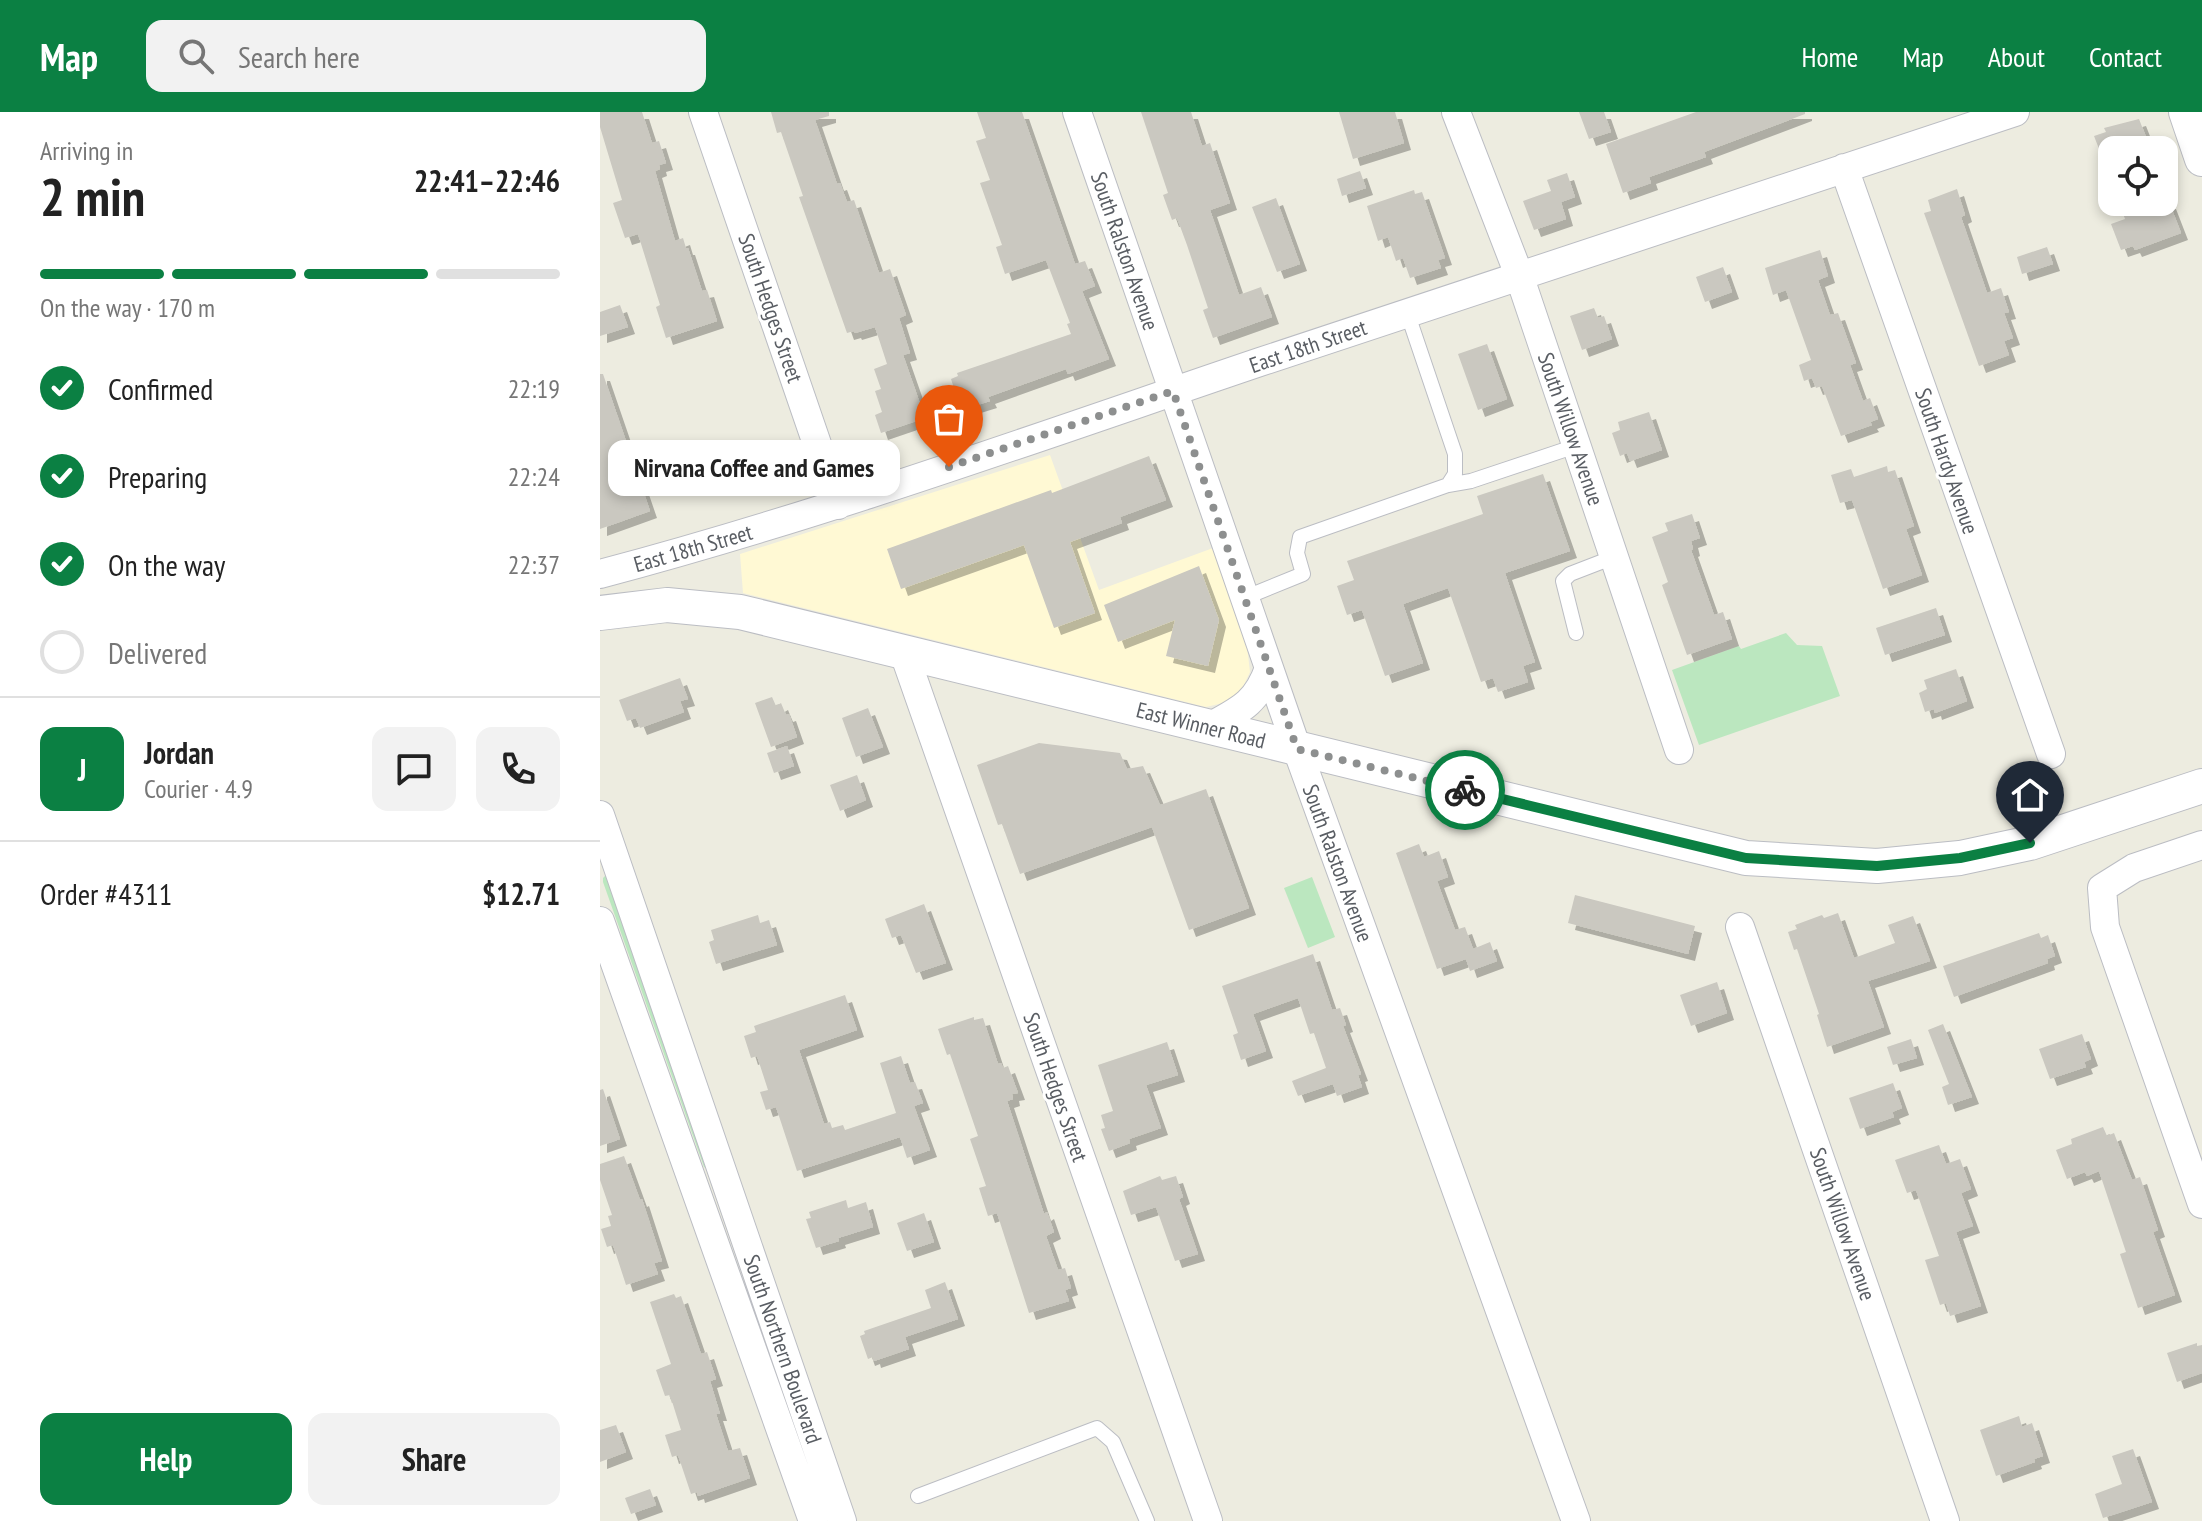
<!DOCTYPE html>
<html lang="en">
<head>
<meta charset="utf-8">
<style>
	body { margin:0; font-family:"PT Sans Narrow",sans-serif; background:#f2f2f2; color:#222; height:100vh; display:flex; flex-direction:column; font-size:30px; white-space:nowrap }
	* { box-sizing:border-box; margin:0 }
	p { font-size:26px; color:#767676 }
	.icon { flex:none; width:44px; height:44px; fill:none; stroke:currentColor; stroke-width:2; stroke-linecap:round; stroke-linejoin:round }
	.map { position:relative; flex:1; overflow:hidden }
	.side { display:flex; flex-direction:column; background:#fff; width:600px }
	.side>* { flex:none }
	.fabs { position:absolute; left:1498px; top:24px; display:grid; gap:16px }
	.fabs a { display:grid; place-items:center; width:80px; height:80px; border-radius:16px; background:#fff; box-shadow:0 4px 12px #0003; font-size:40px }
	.pin { position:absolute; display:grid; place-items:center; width:68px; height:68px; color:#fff; margin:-82px -34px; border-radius:50% 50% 50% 0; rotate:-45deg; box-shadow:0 0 8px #0007 }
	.pin .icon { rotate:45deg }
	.courier { position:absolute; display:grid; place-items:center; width:80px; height:80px; margin:-40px; border:6px solid #0b8043; border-radius:50%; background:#fff; color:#222; box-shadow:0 2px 10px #0007 }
	.bubble { position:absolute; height:56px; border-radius:16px; background:#fff; box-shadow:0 4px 12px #0003; font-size:26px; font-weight:700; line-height:56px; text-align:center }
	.summary em { font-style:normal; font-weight:700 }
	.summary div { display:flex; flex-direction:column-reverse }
	.summary { display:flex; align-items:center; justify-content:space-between; height:136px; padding:0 40px }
	h1 { font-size:52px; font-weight:700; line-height:60px }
	.bar { display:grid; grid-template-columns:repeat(4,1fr); gap:12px 8px; align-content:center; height:96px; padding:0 40px }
	.bar i { height:10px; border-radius:6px; background:#e0e0e0 }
	.bar .on { background:#0b8043 }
	.bar p { grid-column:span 4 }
	.line { display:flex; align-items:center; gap:20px; padding:0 40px; border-top:2px solid #e0e0e0 }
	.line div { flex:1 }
	.round { display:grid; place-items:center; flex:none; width:84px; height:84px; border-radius:16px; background:#f2f2f2 }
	ol { padding:0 40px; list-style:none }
	li { display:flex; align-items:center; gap:24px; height:88px }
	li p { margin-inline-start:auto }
	li .icon { padding:8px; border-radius:50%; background:#0b8043; color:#fff; stroke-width:4 }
	li:last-child { color:#767676 }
	li i { width:44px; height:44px; border:4px solid #e0e0e0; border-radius:50% }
	.primary-button { display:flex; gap:16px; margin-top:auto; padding:16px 40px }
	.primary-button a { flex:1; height:92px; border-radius:16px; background:#0b8043; color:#fff; font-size:32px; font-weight:700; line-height:92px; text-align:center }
	.primary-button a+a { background:#f2f2f2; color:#222 }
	header { display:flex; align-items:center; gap:48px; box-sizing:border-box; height:112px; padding:0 40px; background:#0b8043; color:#fff }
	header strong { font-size:38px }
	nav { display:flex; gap:44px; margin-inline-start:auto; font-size:28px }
	.search { width:560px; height:72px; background:#f2f2f2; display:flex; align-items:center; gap:20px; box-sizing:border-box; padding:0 28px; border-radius:16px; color:#767676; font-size:30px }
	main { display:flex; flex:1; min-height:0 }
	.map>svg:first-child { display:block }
	.commercial { fill:#fff9d4 }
	.green { fill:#bbe7bf }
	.building { fill:#cac8c0; filter:url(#shadow) }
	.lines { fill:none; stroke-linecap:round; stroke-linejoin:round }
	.service-casing { stroke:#bbbdc3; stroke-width:16 }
	.minor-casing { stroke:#bbbdc3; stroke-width:30 }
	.tertiary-casing { stroke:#bbbdc3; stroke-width:36 }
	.service { stroke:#fff; stroke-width:14 }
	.minor { stroke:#fff; stroke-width:28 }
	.tertiary { stroke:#fff; stroke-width:34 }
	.done { stroke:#8d8f8f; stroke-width:8; stroke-dasharray:0 14.4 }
	.route { stroke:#0b8043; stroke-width:10 }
	.labels { text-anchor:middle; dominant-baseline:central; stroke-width:6; stroke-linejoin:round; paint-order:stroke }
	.street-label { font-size:22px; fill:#595d63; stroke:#fff }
</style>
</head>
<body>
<header>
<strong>Map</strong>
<div class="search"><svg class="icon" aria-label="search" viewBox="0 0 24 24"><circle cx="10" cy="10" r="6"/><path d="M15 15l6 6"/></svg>Search here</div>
<nav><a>Home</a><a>Map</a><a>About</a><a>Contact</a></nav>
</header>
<main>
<section class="side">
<div class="summary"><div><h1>2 min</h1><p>Arriving in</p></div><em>22:41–22:46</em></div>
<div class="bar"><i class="on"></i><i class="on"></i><i class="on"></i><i></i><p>On the way · 170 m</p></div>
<ol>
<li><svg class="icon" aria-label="check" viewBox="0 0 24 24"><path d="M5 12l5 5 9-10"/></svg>Confirmed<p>22:19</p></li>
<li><svg class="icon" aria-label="check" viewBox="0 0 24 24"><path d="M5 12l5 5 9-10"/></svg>Preparing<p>22:24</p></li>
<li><svg class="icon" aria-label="check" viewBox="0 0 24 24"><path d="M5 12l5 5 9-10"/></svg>On the way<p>22:37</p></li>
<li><i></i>Delivered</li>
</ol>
<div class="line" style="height:144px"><b class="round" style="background:#0b8043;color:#fff">J</b><div><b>Jordan</b><p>Courier · 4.9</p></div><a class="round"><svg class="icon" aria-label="chat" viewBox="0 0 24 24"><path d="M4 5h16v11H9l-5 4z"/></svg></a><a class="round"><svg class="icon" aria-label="phone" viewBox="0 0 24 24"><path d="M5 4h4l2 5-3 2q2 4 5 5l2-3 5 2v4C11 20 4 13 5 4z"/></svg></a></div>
<div class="line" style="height:104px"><div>Order #4311</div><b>$12.71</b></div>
<div class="primary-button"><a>Help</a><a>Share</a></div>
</section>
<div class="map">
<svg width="1602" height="1409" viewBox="0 0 1602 1409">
	<defs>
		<filter id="shadow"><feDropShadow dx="7" dy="7" stdDeviation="0" flood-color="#0004"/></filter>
	</defs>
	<rect width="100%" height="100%" fill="#edece0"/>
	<path class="commercial" d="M450 343 499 478 613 436 647 534 650 560 641 579 627 590 606 595 143 481 140 442Z"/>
	<path class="green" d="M1186 521 1197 533 1222 534 1240 584 1099 633 1072 558 1139 534 1141 537Z
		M7 762 108 1057 104 1055 3 770V766Z
		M712 765 735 825 708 836 684 776Z"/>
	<path class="building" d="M0 0H42L52 31 59 29 66 51 59 53 60 57 55 59 75 129 83 126 86 136H88L102 179 107 178 117 209 66 226 56 195 60 193 38 122 25 126 13 91 22 88 0 15Z
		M171 0H229V4L215 8 237 72 240 71 247 90 254 88 279 161 290 157 306 203 299 206 310 241 303 243 325 306 281 321 275 303 282 300 275 279 281 277 274 257 287 252 275 215 255 221 254 219 247 221 199 85 203 84 181 20 177 21Z
		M377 0H422L475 152 485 149 495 174 482 179 509 247 468 262 466 257 388 285 390 289 361 298 351 267 358 264 357 261 471 222 467 212 470 211 446 148 405 162 396 135 402 133 380 71 390 68 376 29 386 26Z
		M541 0H591L602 34 610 31 630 91 610 98 639 183 661 175 672 205 613 226 603 198 608 196 587 133 577 106 572 108 563 83 568 81Z
		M739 0H795L804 31 753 47Z
		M979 0H1004L1011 20 989 27Z
		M1096 0H1205V2L1104 40 1106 45 1049 65 1051 71 1023 81 1006 32Z
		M1539 7 1548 30 1526 38H1512V43L1510 39 1501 42 1494 24 1506 20 1504 16Z
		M760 59 766 76 742 84 737 67Z
		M967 61 975 85 961 90 966 107 934 118 923 89 951 79 947 68Z
		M1357 77 1365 103 1361 105 1387 181 1401 176 1409 200 1404 201 1413 226 1404 229 1409 243 1379 254 1324 101 1331 99 1328 88Z
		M814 78 815 82 822 80 845 146 838 148 841 156 810 166 803 146 796 149 788 125 778 129 767 94Z
		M676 86 700 152 677 160 652 95Z
		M1519 90H1569L1581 121 1535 138 1533 134 1521 138 1511 112 1525 107Z
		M1447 135 1453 152 1422 162 1417 145Z
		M1220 138 1228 164 1218 168 1230 203 1238 201 1256 251 1250 253 1263 289 1270 286 1278 307 1270 310 1272 313 1241 324 1222 274 1216 276 1212 266 1204 269 1199 253 1211 248 1186 178 1173 183 1165 156Z
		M1123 155 1132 180 1105 190 1096 165Z
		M20 193 28 215 0 224V200Z
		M994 196 998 206 1004 204 1012 227 982 238 970 204Z
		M887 232 907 287 878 298 858 242Z
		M0 262H3L50 399 0 417Z
		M1049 300 1062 338 1030 349 1027 341 1020 344 1012 321 1020 318 1018 310Z
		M549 344 566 388 520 405 522 411 470 430 495 501 454 516 424 433 301 477 287 437 451 378 452 381Z
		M1287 354 1288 360 1295 358 1314 414 1306 417 1322 463 1283 477 1252 388 1240 391 1231 363 1251 357 1254 365Z
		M943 362 970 439 905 461 935 550 923 554 928 570 898 580 893 566 881 570 848 476 803 492 823 551 785 564 762 498 747 503 737 474 754 468 747 449 883 402 877 384Z
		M1092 402 1100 426 1091 429 1093 437 1091 438 1114 503 1123 500 1132 527 1087 543 1062 473 1068 470 1052 425 1068 419 1065 411Z
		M599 454 619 508 608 554 566 544 575 508 518 530 504 493Z
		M1336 496 1345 523 1285 543 1276 516Z
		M1356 557 1367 589 1335 601 1334 597 1325 600 1319 581 1327 577 1324 568Z
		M80 566 88 587 80 589 84 600 40 616 36 606 27 609 19 588Z
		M172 585 176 594 181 591 186 603 189 602 197 625 171 635 155 591Z
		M268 596 283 635 256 645 242 606Z
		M439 631 520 641 527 657 543 654 560 693 606 677 649 796 589 818 552 715 420 762 402 712 398 713 377 653Z
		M187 634 194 654 174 661 167 641Z
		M257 663 266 688 240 699 230 673Z
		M819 732 824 745 839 739 848 765 837 769 855 818 865 815 873 837 890 830 897 849 870 859 866 847 837 857 796 741Z
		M975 783 1095 814 1088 842 968 811Z
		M324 792 346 851 316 861 301 823 292 826 285 807Z
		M1238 801 1254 846 1295 831 1288 813 1313 804 1330 849 1268 869 1284 915 1227 935 1217 903 1219 902 1197 837 1194 838 1188 820 1197 817 1195 813 1222 803 1224 806Z
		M158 803 160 811 169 808 177 833 116 852 109 830 114 828 111 818Z
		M1439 821 1441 826 1448 823 1455 844 1447 847 1448 851 1354 885 1343 854Z
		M713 842 732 898 740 896 746 913 743 914 761 962 758 963 762 975 737 984 733 972 698 984 692 969 726 956 714 921 710 922 698 886 653 902 666 939 641 948 633 923 638 921 622 874Z
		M1117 870 1127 901 1091 914 1080 883Z
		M245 883 257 918 199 938 224 1012 230 1010 232 1016 243 1013 245 1018 296 1001 280 951 301 944 310 971 315 970 323 991 314 994 330 1038 307 1046 300 1025 197 1059 176 995 166 998 160 980 168 978 157 944 151 946 144 924 156 920 154 914Z
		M374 905V908L383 906 398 952 401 951 403 956 408 954 418 981 412 982 413 987 407 989 444 1102 447 1100 454 1120 446 1124 458 1158 465 1156 471 1176 465 1178 469 1189 429 1201 397 1101 388 1104 379 1076 386 1074 370 1027 378 1024 350 942 347 943 338 917Z
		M1343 912 1372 985 1348 993 1342 975 1349 972 1328 918Z
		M1482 922 1491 947 1484 950 1486 955 1450 967 1439 937Z
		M1311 927 1317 946 1293 953 1287 935Z
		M567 930 578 963 546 973 561 1016 529 1027 530 1031 509 1039 501 1017 505 1016 501 1003 513 999 498 953Z
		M1293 971 1302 996 1292 1000 1294 1005 1260 1017 1249 986Z
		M3 977 20 1027 0 1034V978Z
		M1503 1015 1507 1024 1514 1021 1532 1068 1540 1065 1558 1118 1553 1120 1575 1183 1538 1196 1520 1142 1526 1140 1499 1059 1487 1064 1485 1060 1467 1067 1456 1038 1472 1032 1471 1027Z
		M1339 1033 1346 1052 1360 1047 1371 1077 1361 1081 1373 1114 1356 1120 1381 1194 1350 1204 1346 1191 1340 1193 1325 1148 1339 1144 1316 1078 1307 1081 1295 1048Z
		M24 1044 40 1088 42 1087 62 1149 54 1151 58 1162 26 1173 13 1133 7 1135 1 1117 11 1114 8 1104 12 1103 0 1068V1052Z
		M560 1064 562 1068 576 1064 583 1085 579 1087 598 1142 575 1149 556 1095 531 1103 523 1079Z
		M246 1088 248 1096 266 1090 273 1115 238 1126 239 1129 216 1136 206 1107 211 1106 209 1100Z
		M324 1101 334 1130 307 1139 297 1111Z
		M345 1170 358 1207 305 1225 309 1237 274 1249 273 1245 268 1247 260 1224 265 1222 264 1219 331 1196 325 1178Z
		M74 1182 76 1186 81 1184 101 1242 107 1240 116 1267 110 1269 120 1302H116L128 1339 140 1336 150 1366 98 1384 97 1380 91 1382 78 1343 72 1345 65 1323 81 1318 70 1283 65 1284 56 1258 71 1252 50 1190Z
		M1597 1231V1234L1602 1233V1261L1577 1270 1567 1241Z
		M1419 1304 1422 1315 1432 1311 1443 1344 1434 1347 1435 1350 1396 1364 1380 1318Z
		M16 1313 26 1340 0 1350V1318Z
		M1533 1337 1552 1390 1503 1406 1495 1382 1522 1372 1512 1344Z
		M50 1377 56 1393 31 1402 25 1386Z"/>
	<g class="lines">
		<defs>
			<path id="service" d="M848 373 871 369 976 334
				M644 486 703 462 697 441 700 425 848 373 855 362V342L807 200
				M976 521 963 469 970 462 1014 445
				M318 1384 497 1316 513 1330 547 1409"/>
			<path id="minor" d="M103 0 238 393
				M477 0 697 637 976 1409
				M856 0 919 163 1079 638
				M1244 56 1451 642
				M0 462C219 404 433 327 648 254 903 168 1159 85 1415 0
				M304 541 608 1409
				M609 615C640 598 657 591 669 556
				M0 703 242 1409
				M1602 733 1534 756 1502 776 1505 815 1602 1092
				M0 809 213 1409
				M1140 815 1345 1409"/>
			<path id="tertiary" d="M1586 0 1602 47
				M0 501 67 493 140 500 1146 746 1277 754 1360 746 1430 731 1602 674"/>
		</defs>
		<use href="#service" class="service-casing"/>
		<use href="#minor" class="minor-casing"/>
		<use href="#tertiary" class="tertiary-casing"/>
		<use href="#service" class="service"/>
		<use href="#minor" class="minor"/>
		<use href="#tertiary" class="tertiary"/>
	</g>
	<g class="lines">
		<path class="done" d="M349 355 573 279 697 637 865 678"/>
		<path class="route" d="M865 678 1146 746 1277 754 1360 746 1430 731"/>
	</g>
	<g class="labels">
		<g class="street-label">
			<text transform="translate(525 139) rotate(71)">South Ralston Avenue</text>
			<text transform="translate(171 196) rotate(71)">South Hedges Street</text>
			<text transform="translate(708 234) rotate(-19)">East 18th Street</text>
			<text transform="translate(971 317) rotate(71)">South Willow Avenue</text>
			<text transform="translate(1347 349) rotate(71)">South Hardy Avenue</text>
			<text transform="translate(93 436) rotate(-16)">East 18th Street</text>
			<text transform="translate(601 613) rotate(14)">East Winner Road</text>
			<text transform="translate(738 751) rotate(70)">South Ralston Avenue</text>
			<text transform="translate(456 975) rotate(71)">South Hedges Street</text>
			<text transform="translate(1243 1112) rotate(71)">South Willow Avenue</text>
			<text transform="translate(183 1237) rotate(71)">South Northern Boulevard</text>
		</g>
	</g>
</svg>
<div class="fabs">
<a><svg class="icon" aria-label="locate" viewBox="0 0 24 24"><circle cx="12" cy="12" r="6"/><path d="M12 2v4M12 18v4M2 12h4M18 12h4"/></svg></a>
</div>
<div class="pin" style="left:349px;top:355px;background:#ea580c"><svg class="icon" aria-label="bag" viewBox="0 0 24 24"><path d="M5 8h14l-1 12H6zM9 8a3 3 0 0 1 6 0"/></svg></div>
<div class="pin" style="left:1430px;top:731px;background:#1f2937"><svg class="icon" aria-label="home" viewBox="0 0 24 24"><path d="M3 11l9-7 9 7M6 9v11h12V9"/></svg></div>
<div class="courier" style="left:865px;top:678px"><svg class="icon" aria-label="bike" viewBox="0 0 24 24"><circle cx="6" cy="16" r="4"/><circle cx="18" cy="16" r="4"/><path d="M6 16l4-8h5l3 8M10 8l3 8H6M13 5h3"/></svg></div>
<div class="bubble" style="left:8px;top:328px;width:292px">Nirvana Coffee and Games</div>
</div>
</main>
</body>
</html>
